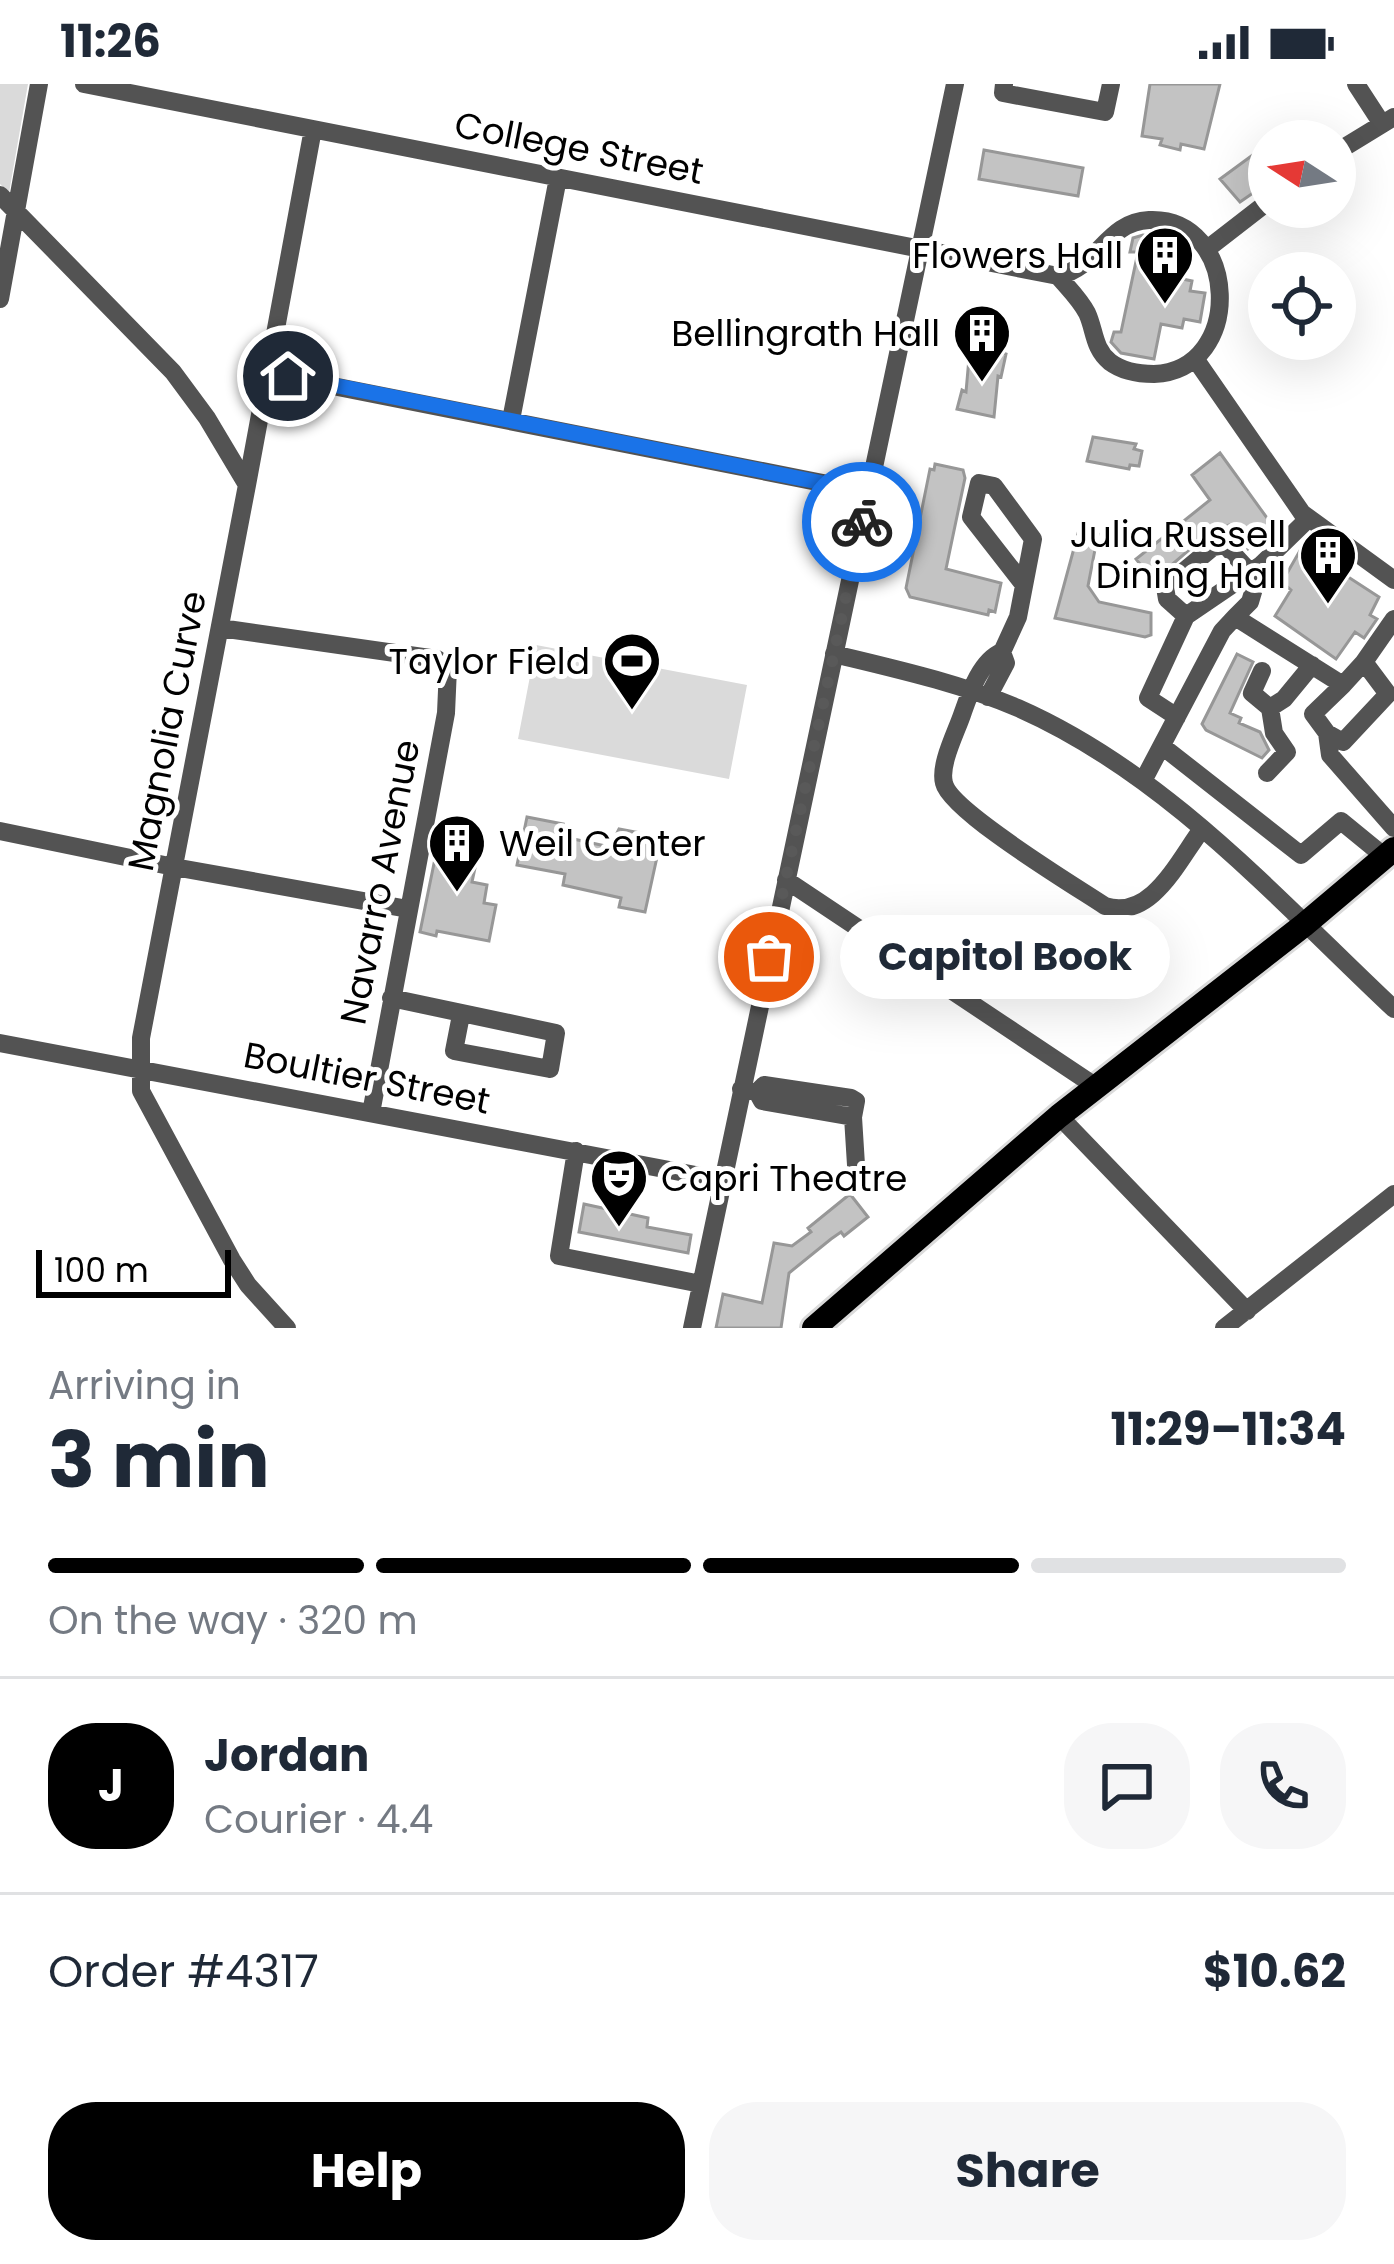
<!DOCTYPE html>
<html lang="en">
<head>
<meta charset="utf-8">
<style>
	body { margin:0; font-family:Poppins,sans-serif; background:#f6f6f7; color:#1f2937; height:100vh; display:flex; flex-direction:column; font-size:45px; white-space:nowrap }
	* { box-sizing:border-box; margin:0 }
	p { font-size:39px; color:#747a83 }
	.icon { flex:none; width:66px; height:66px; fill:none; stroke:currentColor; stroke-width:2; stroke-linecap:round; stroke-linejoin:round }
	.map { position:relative; height:1244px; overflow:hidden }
	.sheet { display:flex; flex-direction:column; background:#fff; flex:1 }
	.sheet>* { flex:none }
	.needle { width:78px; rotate:282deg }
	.tools { position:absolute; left:1248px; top:36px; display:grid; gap:24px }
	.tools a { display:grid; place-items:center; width:108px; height:108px; border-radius:50%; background:#fff; box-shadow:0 12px 48px #0002; font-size:60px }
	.scale { position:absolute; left:36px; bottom:30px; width:195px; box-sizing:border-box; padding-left:12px; border:6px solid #000; border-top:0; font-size:33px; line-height:42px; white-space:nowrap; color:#000; -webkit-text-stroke:9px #fff; paint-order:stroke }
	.pin { position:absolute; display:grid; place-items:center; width:102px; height:102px; color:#fff; margin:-51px; border:6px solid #fff; border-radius:50%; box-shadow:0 3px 12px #0007 }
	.courier { position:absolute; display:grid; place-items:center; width:120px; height:120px; margin:-60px; border:9px solid #1a73e8; border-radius:50%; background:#fff; color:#222; box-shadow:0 3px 15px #0007 }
	.bubble { position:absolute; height:84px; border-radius:42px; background:#fff; box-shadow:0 12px 48px #0002; font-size:39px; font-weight:700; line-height:84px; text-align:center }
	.head em { font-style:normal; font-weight:700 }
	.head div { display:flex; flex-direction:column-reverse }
	.head { display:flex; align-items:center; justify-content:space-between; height:204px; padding:0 48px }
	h1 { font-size:78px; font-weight:700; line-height:90px }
	.bar { display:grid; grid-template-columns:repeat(4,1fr); gap:18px 12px; align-content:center; height:144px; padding:0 48px }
	.bar i { height:15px; border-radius:9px; background:#e0e1e3 }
	.bar .selected { background:#000 }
	.bar p { grid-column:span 4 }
	.line { display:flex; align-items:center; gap:30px; padding:0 48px; border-top:3px solid #e0e1e3 }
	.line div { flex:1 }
	.round { display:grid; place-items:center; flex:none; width:126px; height:126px; border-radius:48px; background:#f6f6f7 }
	.primary-button { display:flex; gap:24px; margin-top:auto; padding:24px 48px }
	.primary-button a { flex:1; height:138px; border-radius:48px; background:#000; color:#fff; font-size:48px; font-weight:700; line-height:138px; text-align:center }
	.primary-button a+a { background:#f6f6f7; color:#1f2937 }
	.status { display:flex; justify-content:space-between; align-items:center; height:84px; padding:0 60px; background:#fff; direction:ltr }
	.status svg { height:33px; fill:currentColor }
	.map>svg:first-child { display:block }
	.green { fill:#dadada }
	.building { fill:#c3c3c3; stroke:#979797; stroke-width:3 }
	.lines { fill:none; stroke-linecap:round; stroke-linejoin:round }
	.major-casing { stroke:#dbdbdb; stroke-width:30 }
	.minor { stroke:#535353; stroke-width:18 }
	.major { stroke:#000; stroke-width:24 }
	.done { stroke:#595959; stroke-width:12; stroke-dasharray:0 21.6 }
	.route { stroke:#1a73e8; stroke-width:15 }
	.labels { text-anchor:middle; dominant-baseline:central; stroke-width:10; stroke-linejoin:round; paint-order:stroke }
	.street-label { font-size:36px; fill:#000; stroke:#fff }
	.poi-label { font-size:36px; fill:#000; stroke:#fff; text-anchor:end }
</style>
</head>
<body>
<div class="status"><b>11:26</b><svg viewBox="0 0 49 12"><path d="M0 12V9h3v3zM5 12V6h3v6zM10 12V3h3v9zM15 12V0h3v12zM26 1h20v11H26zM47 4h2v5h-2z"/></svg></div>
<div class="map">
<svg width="1394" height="1244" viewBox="0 0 1394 1244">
	<rect width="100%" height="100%" fill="#fff"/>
	<path class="green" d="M0 0H28L9 109 0 100Z
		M536 561 747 601 729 695 518 655Z"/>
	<path class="building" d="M1150 0H1220L1204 65 1181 60 1180 66 1160 61 1162 55 1142 52Z
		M1265 62 1269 69V98L1240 118 1220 95Z
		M984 66 1083 84 1078 112 979 95Z
		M1143 151 1177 157 1174 175 1181 176 1178 194 1192 197 1190 207 1205 209 1200 238 1184 235 1182 244 1161 240 1154 275 1121 269 1111 258 1114 248H1121L1138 168H1130L1133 154Z
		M976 260 1006 270 1001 293 998 292 994 333 957 325 962 306 966 308 970 263Z
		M1093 353 1136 360 1134 365 1142 367 1139 382 1130 381 1129 385 1087 377Z
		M1220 369 1275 445 1248 465 1229 441 1204 453 1153 497 1136 475 1210 416 1192 391Z
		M935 380 963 386 965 394 946 485 1001 499 995 528 989 526 988 531 910 513 906 504 930 385 934 386Z
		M1080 442 1098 450 1088 502 1099 518 1151 529V551L1145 553 1055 534Z
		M1302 463 1379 513 1370 531 1377 535 1364 554 1355 548 1336 575 1275 532 1291 506 1282 498Z
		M1237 570 1253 578 1230 629 1241 634 1239 639 1260 648 1269 666 1262 674 1206 646 1202 640Z
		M527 733 563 740 560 752 610 763 619 745 656 752 654 762 659 764 645 828 619 823 621 814 563 801 565 790 517 781Z
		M439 755 455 759 452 778 475 784 472 798 487 801 484 819 496 821 489 857 437 847 436 852 420 848Z
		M850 1110 868 1133 844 1152 841 1148 831 1155 789 1189 781 1244H716L723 1210 762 1219 774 1159 792 1162 811 1148 808 1144Z
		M584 1120 648 1134 647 1143 691 1151 688 1169 579 1148Z"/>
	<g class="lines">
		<defs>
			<path id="major" d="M814 1244 1059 1032 1304 841 1394 765"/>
		</defs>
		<use href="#major" class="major-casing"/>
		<path class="minor" d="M84 0 1058 192C1099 183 1106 138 1149 136 1239 132 1246 286 1154 290 1139 290 1122 287 1110 278 1093 264 1095 246 1087 229 1079 214 1068 204 1058 192
			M1004 0 1003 9 1105 28 1111 0
			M1356 0 1382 40
			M1335 69 1394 33
			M0 111 173 288 207 334 247 401 141 954V1007L232 1176 248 1201 287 1244
			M1207 165 1269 117
			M0 215 39 0
			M1196 276 1302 429 1394 496
			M267 289 868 408
			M511 336 558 94
			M247 401 313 45
			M1186 532 1167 515 1165 503 1213 463 1225 461 1250 488
			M1235 533 1250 518 1261 481 1308 435
			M220 544 437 575 448 584 446 629 371 1029
			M1002 568 1018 533 1033 455 994 402 979 399 971 433 1024 501
			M834 570C896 585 959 599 1018 624 1166 689 1278 816 1394 925
			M1364 578 1394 535
			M1262 587 1252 609 1270 624 1284 615 1312 581
			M988 613 1006 579 1002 568C981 576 970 608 963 628 957 647 939 680 944 699 950 727 1075 802 1105 822 1151 837 1178 777 1202 745
			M1177 633 1148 614 1186 532 1261 481
			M1327 649 1330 671 1394 744
			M1162 662 1301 771 1341 737 1385 773
			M1267 689 1287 668 1274 649 1270 624
			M1143 697 1222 547 1235 533 1343 601 1313 630 1327 649 1343 658 1388 610 1364 578 1343 601
			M0 747 174 783 408 825
			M786 796 1095 1002
			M391 914 556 949 550 985 454 967 461 931
			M0 959 722 1096
			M741 1005 757 1008 762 1017 853 1033 856 1017 851 1014 764 1001 757 1008
			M1059 1032 1247 1227
			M853 1033 856 1081
			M576 1067 559 1172 701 1200
			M692 1244 955 0
			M1224 1244 1394 1110"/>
		<use href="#major" class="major"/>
	</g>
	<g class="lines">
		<path class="done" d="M769 873 862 438"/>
		<path class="route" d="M288 292 868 408 862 438"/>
	</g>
	<defs>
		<symbol id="building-pin" viewBox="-11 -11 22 30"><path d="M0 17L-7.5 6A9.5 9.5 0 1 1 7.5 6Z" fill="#000" stroke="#fff"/><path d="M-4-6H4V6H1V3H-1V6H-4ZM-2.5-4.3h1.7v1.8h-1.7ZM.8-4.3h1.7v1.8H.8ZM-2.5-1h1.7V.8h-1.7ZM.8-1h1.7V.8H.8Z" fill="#fff"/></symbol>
		<symbol id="stadium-pin" viewBox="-11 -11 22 30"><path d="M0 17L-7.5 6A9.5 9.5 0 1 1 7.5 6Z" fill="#000" stroke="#fff"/><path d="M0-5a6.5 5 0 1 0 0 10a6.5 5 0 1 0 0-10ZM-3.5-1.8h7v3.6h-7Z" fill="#fff"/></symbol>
		<symbol id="theatre-pin" viewBox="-11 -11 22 30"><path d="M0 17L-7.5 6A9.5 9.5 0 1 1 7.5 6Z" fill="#000" stroke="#fff"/><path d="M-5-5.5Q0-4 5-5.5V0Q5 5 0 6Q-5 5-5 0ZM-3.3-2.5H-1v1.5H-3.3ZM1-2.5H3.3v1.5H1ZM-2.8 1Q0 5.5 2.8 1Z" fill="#fff"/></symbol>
	</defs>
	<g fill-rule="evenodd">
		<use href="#building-pin" x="1132" y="138" width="66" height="90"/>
		<use href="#building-pin" x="949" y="216" width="66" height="90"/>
		<use href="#building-pin" x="1295" y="438" width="66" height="90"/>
		<use href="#stadium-pin" x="599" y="544" width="66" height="90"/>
		<use href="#building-pin" x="424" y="726" width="66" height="90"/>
		<use href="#theatre-pin" x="586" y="1061" width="66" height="90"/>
	</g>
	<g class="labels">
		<g class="street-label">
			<text transform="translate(579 64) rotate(11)">College Street</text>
			<text transform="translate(167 647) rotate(-79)">Magnolia Curve</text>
			<text transform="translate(380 798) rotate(-79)">Navarro Avenue</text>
			<text transform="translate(367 994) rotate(11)">Boultier Street</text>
		</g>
		<g class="poi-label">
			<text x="1123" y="171">Flowers Hall</text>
			<text x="940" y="249">Bellingrath Hall</text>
			<text x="1286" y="450">Julia Russell<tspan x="1286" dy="41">Dining Hall</tspan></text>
			<text x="590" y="577">Taylor Field</text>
			<text x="499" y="759" text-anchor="start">Weil Center</text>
			<text x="661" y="1094" text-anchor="start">Capri Theatre</text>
		</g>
	</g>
</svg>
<div class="tools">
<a><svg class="needle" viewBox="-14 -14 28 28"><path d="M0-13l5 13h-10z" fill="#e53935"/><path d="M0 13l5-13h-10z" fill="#747a83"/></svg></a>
<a><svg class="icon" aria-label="locate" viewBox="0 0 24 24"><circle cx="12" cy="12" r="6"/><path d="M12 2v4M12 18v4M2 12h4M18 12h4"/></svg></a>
</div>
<div class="scale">100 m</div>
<div class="pin" style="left:769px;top:873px;background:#ea580c"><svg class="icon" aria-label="bag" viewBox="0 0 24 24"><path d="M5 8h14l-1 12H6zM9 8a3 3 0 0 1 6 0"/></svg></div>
<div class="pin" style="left:288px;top:292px;background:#1f2937"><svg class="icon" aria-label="home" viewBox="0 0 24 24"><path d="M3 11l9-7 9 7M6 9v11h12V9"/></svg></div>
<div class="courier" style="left:862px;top:438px"><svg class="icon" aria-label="bike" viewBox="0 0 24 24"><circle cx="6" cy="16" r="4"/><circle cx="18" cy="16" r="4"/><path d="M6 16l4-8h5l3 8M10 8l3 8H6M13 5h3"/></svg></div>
<div class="bubble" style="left:840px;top:831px;width:330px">Capitol Book</div>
</div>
<section class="sheet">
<div class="head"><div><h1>3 min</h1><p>Arriving in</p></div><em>11:29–11:34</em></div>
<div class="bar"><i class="selected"></i><i class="selected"></i><i class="selected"></i><i></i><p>On the way · 320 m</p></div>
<div class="line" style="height:216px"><b class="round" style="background:#000;color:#fff">J</b><div><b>Jordan</b><p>Courier · 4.4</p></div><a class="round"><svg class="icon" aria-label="chat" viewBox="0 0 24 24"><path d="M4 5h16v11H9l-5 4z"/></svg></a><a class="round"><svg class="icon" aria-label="phone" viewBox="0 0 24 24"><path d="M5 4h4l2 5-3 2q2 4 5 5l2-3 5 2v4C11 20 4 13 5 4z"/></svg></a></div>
<div class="line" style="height:156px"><div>Order #4317</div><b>$10.62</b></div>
<div class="primary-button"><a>Help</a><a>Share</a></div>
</section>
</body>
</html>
